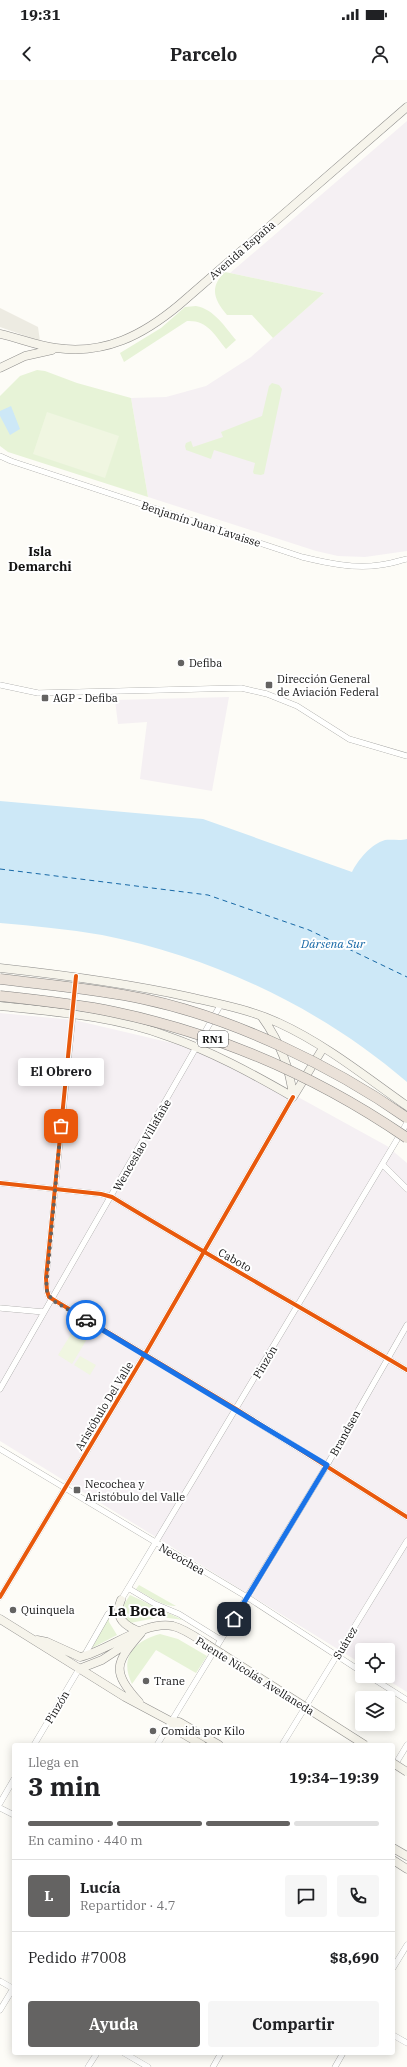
<!DOCTYPE html>
<html lang="es">
<head>
<meta charset="utf-8">
<style>
	body { margin:0; font-family:"IBM Plex Serif",serif; background:#f6f6f6; color:#202124; height:100vh; display:flex; flex-direction:column; font-size:15px; white-space:nowrap }
	* { box-sizing:border-box; margin:0 }
	p { font-size:13px; color:#757577 }
	.icon { flex:none; width:22px; height:22px; fill:none; stroke:currentColor; stroke-width:2; stroke-linecap:round; stroke-linejoin:round }
	.map { position:relative; flex:1; overflow:hidden }
	.sheet { position:absolute; left:12px; top:1663px; width:383px; height:312px; display:flex; flex-direction:column; background:#fff; border-radius:4px; box-shadow:0 2px 10px #0003 }
	.sheet>* { flex:none }
	.controls { position:absolute; left:355px; top:1563px; display:grid; gap:8px }
	.controls a { display:grid; place-items:center; width:40px; height:40px; border-radius:4px; background:#fff; box-shadow:0 2px 10px #0003; font-size:20px }
	.pin { position:absolute; display:grid; place-items:center; width:34px; height:34px; color:#fff; margin:-17px; border-radius:8px; box-shadow:0 2px 6px #0006 }
	.courier { position:absolute; display:grid; place-items:center; width:40px; height:40px; margin:-20px; border:3px solid #1a73e8; border-radius:50%; background:#fff; color:#222; box-shadow:0 1px 5px #0007 }
	.bubble { position:absolute; height:28px; border-radius:4px; background:#fff; box-shadow:0 2px 10px #0003; font-size:13px; font-weight:700; line-height:28px; text-align:center }
	.summary em { font-style:normal; font-weight:700 }
	.summary div { display:flex; flex-direction:column-reverse }
	.summary { display:flex; align-items:center; justify-content:space-between; height:68px; padding:0 16px }
	h1 { font-size:26px; font-weight:700; line-height:30px }
	.bar { display:grid; grid-template-columns:repeat(4,1fr); gap:6px 4px; align-content:center; height:48px; padding:0 16px }
	.bar i { height:5px; border-radius:3px; background:#e0e0e0 }
	.bar .selected { background:#646362 }
	.bar p { grid-column:span 4 }
	.line { display:flex; align-items:center; gap:10px; padding:0 16px; border-top:1px solid #e0e0e0 }
	.line div { flex:1 }
	.round { display:grid; place-items:center; flex:none; width:42px; height:42px; border-radius:4px; background:#f6f6f6 }
	.primary-button { display:flex; gap:8px; margin-top:auto; padding:8px 16px }
	.primary-button a { flex:1; height:46px; border-radius:4px; background:#646362; color:#fff; font-size:16px; font-weight:700; line-height:46px; text-align:center }
	.primary-button a+a { background:#f6f6f6; color:#202124 }
	.status { display:flex; justify-content:space-between; align-items:center; height:28px; padding:0 20px; background:#fff; direction:ltr }
	.status svg { height:11px; fill:currentColor }
	header { display:flex; justify-content:space-between; align-items:center; height:52px; padding:0 16px; background:#fff; font-size:18px; font-weight:700 }
	.map>svg:first-child { display:block }
	.industrial { fill:#f5f0f3 }
	.green { fill:#e7f3d7 }
	.pitch { fill:#f0f6e1 }
	.plaza { fill:#edebe2 }
	.water { fill:#cde8f7 }
	.lines { fill:none; stroke-linecap:round; stroke-linejoin:round }
	.ferry { stroke:#1768a6; stroke-width:1; stroke-dasharray:5 4; stroke-linecap:butt }
	.street-tunnel { stroke:#dad9d4; stroke-width:5.5; stroke-dasharray:5.5 3; stroke-linecap:butt }
	.street-casing { stroke:#979795; stroke-width:6 }
	.secondary-casing { stroke:#8e8d8b; stroke-width:9 }
	.street { stroke:#fffffe; stroke-width:5.5 }
	.secondary { stroke:#f6f4eb; stroke-width:8 }
	.secondary-bridge-casing { stroke:#8e8d8b; stroke-width:9; stroke-linecap:butt }
	.highway-bridge-casing { stroke:#858482; stroke-width:11; stroke-linecap:butt }
	.secondary-bridge { stroke:#f6f4eb; stroke-width:8 }
	.highway-bridge { stroke:#eae1d8; stroke-width:10 }
	.cycleway-casing { stroke:#fff; stroke-width:6 }
	.cycleway { stroke:#e8590c; stroke-width:4 }
	.done { stroke:#646362; stroke-width:4; stroke-dasharray:0 7.2 }
	.route { stroke:#1a73e8; stroke-width:5 }
	.poi-dot { fill:#646362; stroke:#fff; stroke-width:1.5 }
	.labels { text-anchor:middle; dominant-baseline:central; stroke-width:4; stroke-linejoin:round; paint-order:stroke }
	.shield { fill:#fff; stroke:#585858; stroke-width:1 }
	.shield-label { font-size:10px; font-weight:bold; fill:#111 }
	.street-label { font-size:11px; fill:#111; stroke:#fff }
	.poi-label { font-size:11px; fill:#111; stroke:#fff; text-anchor:start }
	.water-label { font-size:12px; font-style:italic; fill:#1768a6; stroke:#fff }
	.quarter-label { font-size:13px; font-weight:bold; fill:#111; stroke:#fff }
	.district-label { font-size:15px; font-weight:bold; fill:#111; stroke:#fff }
</style>
</head>
<body>
<div class="status"><b>19:31</b><svg viewBox="0 0 49 12"><path d="M0 12V9h3v3zM5 12V6h3v6zM10 12V3h3v9zM15 12V0h3v12zM26 1h20v11H26zM47 4h2v5h-2z"/></svg></div>
<header><svg class="icon" aria-label="back" viewBox="0 0 24 24"><path d="M15 5l-7 7 7 7"/></svg>Parcelo<svg class="icon" aria-label="person" viewBox="0 0 24 24"><circle cx="12" cy="8" r="4"/><path d="M4 21q1-7 8-7t8 7"/></svg></header>
<div class="map">
<svg width="407" height="1987" viewBox="0 0 407 1987">
	<rect width="100%" height="100%" fill="#fdfcf7"/>
	<path class="industrial" d="M407 41V471L365 477 338 476 316 471 148 417 131 318 166 317 206 306 251 277 324 213 230 193Z
		M229 617 212 711 140 699 147 642 118 644 115 620Z
		M0 933 74 940 193 968 298 1017 387 1066 407 1083V1612L381 1596H388V1570H362V1584L0 1361Z"/>
	<path class="green" d="M225 192 230 193 324 213 273 258 252 235H227C214 220 209 207 225 192Z
		M196 226C214 229 225 247 236 260L226 269C214 254 207 240 187 241L124 282 120 273 161 248 185 227Z
		M37 290 45 291 77 303 131 318 148 417 8 372 0 366V316L20 296Z
		M272 303 279 305 282 309 264 394 261 395 254 394 253 392 255 383 214 370 211 379 186 370 185 366 186 363 191 361 193 367 223 357 221 352 262 336 269 306Z
		M139 1505 176 1526C163 1527 147 1515 136 1509Z
		M130 1515 183 1540 161 1537 130 1543 125 1540 121 1529Z
		M109 1536V1542L117 1555 92 1568Z
		M160 1554 178 1559 207 1576 196 1593 156 1570 132 1604C119 1578 134 1561 160 1554Z"/>
	<path class="pitch" d="M47 332 119 356 105 398 33 374Z
		M76 1246 90 1254 72 1284 58 1275Z
		M80 1276 96 1285 90 1295 74 1285Z"/>
	<path class="plaza" d="M0 228 38 247 40 261 0 247Z"/>
	<path class="water" d="M11 326 20 349 10 355 0 336V331Z
		M0 721 203 739 352 792C358 780 371 764 385 760 392 759 400 761 407 759V1002C321 928 213 877 102 855 68 849 34 846 0 843Z"/>
	<g class="lines">
		<path class="ferry" d="M0 789 208 815 309 850 407 897"/>
		<path class="street-tunnel" d="M74 926 76 896"/>
		<defs>
			<path id="street" d="M0 376 11 381 302 477C327 483 354 489 380 485 389 484 398 481 407 479
				M0 605 38 613 241 608 267 614 297 626 349 659 407 676
				M73 934 46 1198 47 1211 49 1217 236 1329 407 1437
				M383 1085 407 1109
				M0 1103 101 1114 112 1117C209 1176 309 1232 407 1290
				M0 1228 44 1232
				M0 1309 221 924
				M0 1369 247 1517 362 1592
				M128 1508 155 1524 179 1534 221 1560
				M0 1517 145 1274 293 1017
				M121 1520 407 1043
				M84 1576 108 1534
				M369 1596 407 1620
				M34 1665 79 1589
				M157 1665 327 1385 407 1245
				M282 1665 407 1461
				M393 1688 407 1665
				M0 1723 14 1699
				M0 1728 14 1735
				M393 1888 407 1865
				M0 1901 14 1909
				M0 1930 14 1907
				M393 1955 407 1963
				M124 1973 148 1987
				M88 1987 97 1973
				M213 1987 221 1973
				M335 1987 343 1973"/>
			<path id="secondary" d="M0 254C19 258 37 266 56 268 105 275 143 255 179 225L407 27
				M0 288 25 276 52 270
				M0 888C64 895 126 903 189 917 220 924 251 930 279 943 325 964 366 997 407 1026
				M0 926C56 932 114 936 167 956 211 971 253 994 293 1017
				M262 937C280 962 290 987 293 1017
				M293 1017 323 968
				M121 1520C113 1538 126 1547 141 1552
				M0 1539 125 1617 170 1641 179 1642 219 1665
				M37 1560 47 1562 80 1577C108 1571 144 1540 173 1546 185 1549 197 1558 208 1565
				M79 1589 102 1580 128 1563
				M139 1622C111 1591 115 1583 141 1553
				M170 1641 175 1649 202 1665
				M393 1768 407 1776
				M393 1780 407 1789"/>
		</defs>
		<use href="#street" class="street-casing"/>
		<use href="#secondary" class="secondary-casing"/>
		<use href="#street" class="street"/>
		<use href="#secondary" class="secondary"/>
		<defs>
			<path id="secondary-bridge" d="M208 1565 365 1665
				M393 1683 407 1692"/>
			<path id="highway-bridge" d="M0 899C48 905 97 909 144 919 233 938 333 986 407 1038
				M0 916C38 920 77 924 114 932 220 954 318 997 407 1058"/>
		</defs>
		<use href="#secondary-bridge" class="secondary-bridge-casing"/>
		<use href="#highway-bridge" class="highway-bridge-casing"/>
		<use href="#secondary-bridge" class="secondary-bridge"/>
		<use href="#highway-bridge" class="highway-bridge"/>
		<defs>
			<path id="cycleway" d="M76 896 46 1198 47 1211 49 1217 236 1329 407 1437
				M0 1103 101 1114 112 1117C209 1176 309 1232 407 1290
				M0 1517 145 1274 293 1017"/>
		</defs>
		<use href="#cycleway" class="cycleway-casing"/>
		<use href="#cycleway" class="cycleway"/>
	</g>
	<g class="lines">
		<path class="done" d="M61 1046 46 1209 52 1220 86 1240"/>
		<path class="route" d="M86 1240 327 1385 234 1539"/>
	</g>
	<g class="poi-dot">
		<circle cx="181" cy="583" r="4"/>
		<rect x="265" y="601" width="8" height="8" rx="2"/>
		<rect x="41" y="614" width="8" height="8" rx="2"/>
		<rect x="73" y="1406" width="8" height="8" rx="2"/>
		<circle cx="13" cy="1530" r="4"/>
		<circle cx="146" cy="1601" r="4"/>
		<circle cx="153" cy="1651" r="4"/>
	</g>
	<g class="labels">
		<rect class="shield" x="198" y="951" width="30" height="16" rx="3"/>
		<g class="shield-label">
			<text x="213" y="959">RN1</text>
		</g>
		<g class="street-label">
			<text transform="translate(242 170) rotate(-41)">Avenida España</text>
			<text transform="translate(201 444) rotate(18)">Benjamín Juan Lavaisse</text>
			<text transform="translate(142 1065) rotate(-60)">Wenceslao Villafañe</text>
			<text transform="translate(235 1180) rotate(29)">Caboto</text>
			<text transform="translate(265 1282) rotate(-59)">Pinzón</text>
			<text transform="translate(104 1326) rotate(-59)">Aristóbulo Del Valle</text>
			<text transform="translate(345 1353) rotate(-61)">Brandsen</text>
			<text transform="translate(182 1479) rotate(30)">Necochea</text>
			<text transform="translate(345 1563) rotate(-59)">Suárez</text>
			<text transform="translate(255 1596) rotate(32)">Puente Nicolás Avellaneda</text>
			<text transform="translate(57 1627) rotate(-59)">Pinzón</text>
		</g>
		<g class="poi-label">
			<text x="189" y="583">Defiba</text>
			<text x="277" y="599">Dirección General<tspan x="277" dy="13">de Aviación Federal</tspan></text>
			<text x="53" y="618">AGP - Defiba</text>
			<text x="85" y="1404">Necochea y<tspan x="85" dy="13">Aristóbulo del Valle</tspan></text>
			<text x="21" y="1530">Quinquela</text>
			<text x="154" y="1601">Trane</text>
			<text x="161" y="1651">Comida por Kilo</text>
		</g>
		<g class="water-label">
			<text x="333" y="863">Dársena Sur</text>
		</g>
		<g class="quarter-label">
			<text x="40" y="471">Isla<tspan x="40" dy="15">Demarchi</tspan></text>
		</g>
		<g class="district-label">
			<text x="137" y="1530">La Boca</text>
		</g>
	</g>
</svg>
<div class="controls">
<a><svg class="icon" aria-label="locate" viewBox="0 0 24 24"><circle cx="12" cy="12" r="6"/><path d="M12 2v4M12 18v4M2 12h4M18 12h4"/></svg></a>
<a><svg class="icon" aria-label="layers" viewBox="0 0 24 24"><path d="M12 4l9 5-9 5-9-5zM3 14l9 5 9-5"/></svg></a>
</div>
<div class="pin" style="left:61px;top:1046px;background:#ea580c"><svg class="icon" aria-label="bag" viewBox="0 0 24 24"><path d="M5 8h14l-1 12H6zM9 8a3 3 0 0 1 6 0"/></svg></div>
<div class="pin" style="left:234px;top:1539px;background:#1f2937"><svg class="icon" aria-label="home" viewBox="0 0 24 24"><path d="M3 11l9-7 9 7M6 9v11h12V9"/></svg></div>
<div class="courier" style="left:86px;top:1240px"><svg class="icon" aria-label="car" viewBox="0 0 24 24"><path d="M5 17H2v-5l4-1 3-4h7l3 4 3 1v5h-3M9 17h6M6 11h13"/><circle cx="7" cy="17" r="2"/><circle cx="17" cy="17" r="2"/></svg></div>
<div class="bubble" style="left:18px;top:978px;width:86px">El Obrero</div>
<section class="sheet">
<div class="summary"><div><h1>3 min</h1><p>Llega en</p></div><em>19:34–19:39</em></div>
<div class="bar"><i class="selected"></i><i class="selected"></i><i class="selected"></i><i></i><p>En camino · 440 m</p></div>
<div class="line" style="height:72px"><b class="round" style="background:#646362;color:#fff">L</b><div><b>Lucía</b><p>Repartidor · 4.7</p></div><a class="round"><svg class="icon" aria-label="chat" viewBox="0 0 24 24"><path d="M4 5h16v11H9l-5 4z"/></svg></a><a class="round"><svg class="icon" aria-label="phone" viewBox="0 0 24 24"><path d="M5 4h4l2 5-3 2q2 4 5 5l2-3 5 2v4C11 20 4 13 5 4z"/></svg></a></div>
<div class="line" style="height:52px"><div>Pedido #7008</div><b>$8,690</b></div>
<div class="primary-button"><a>Ayuda</a><a>Compartir</a></div>
</section>
</div>
</body>
</html>
